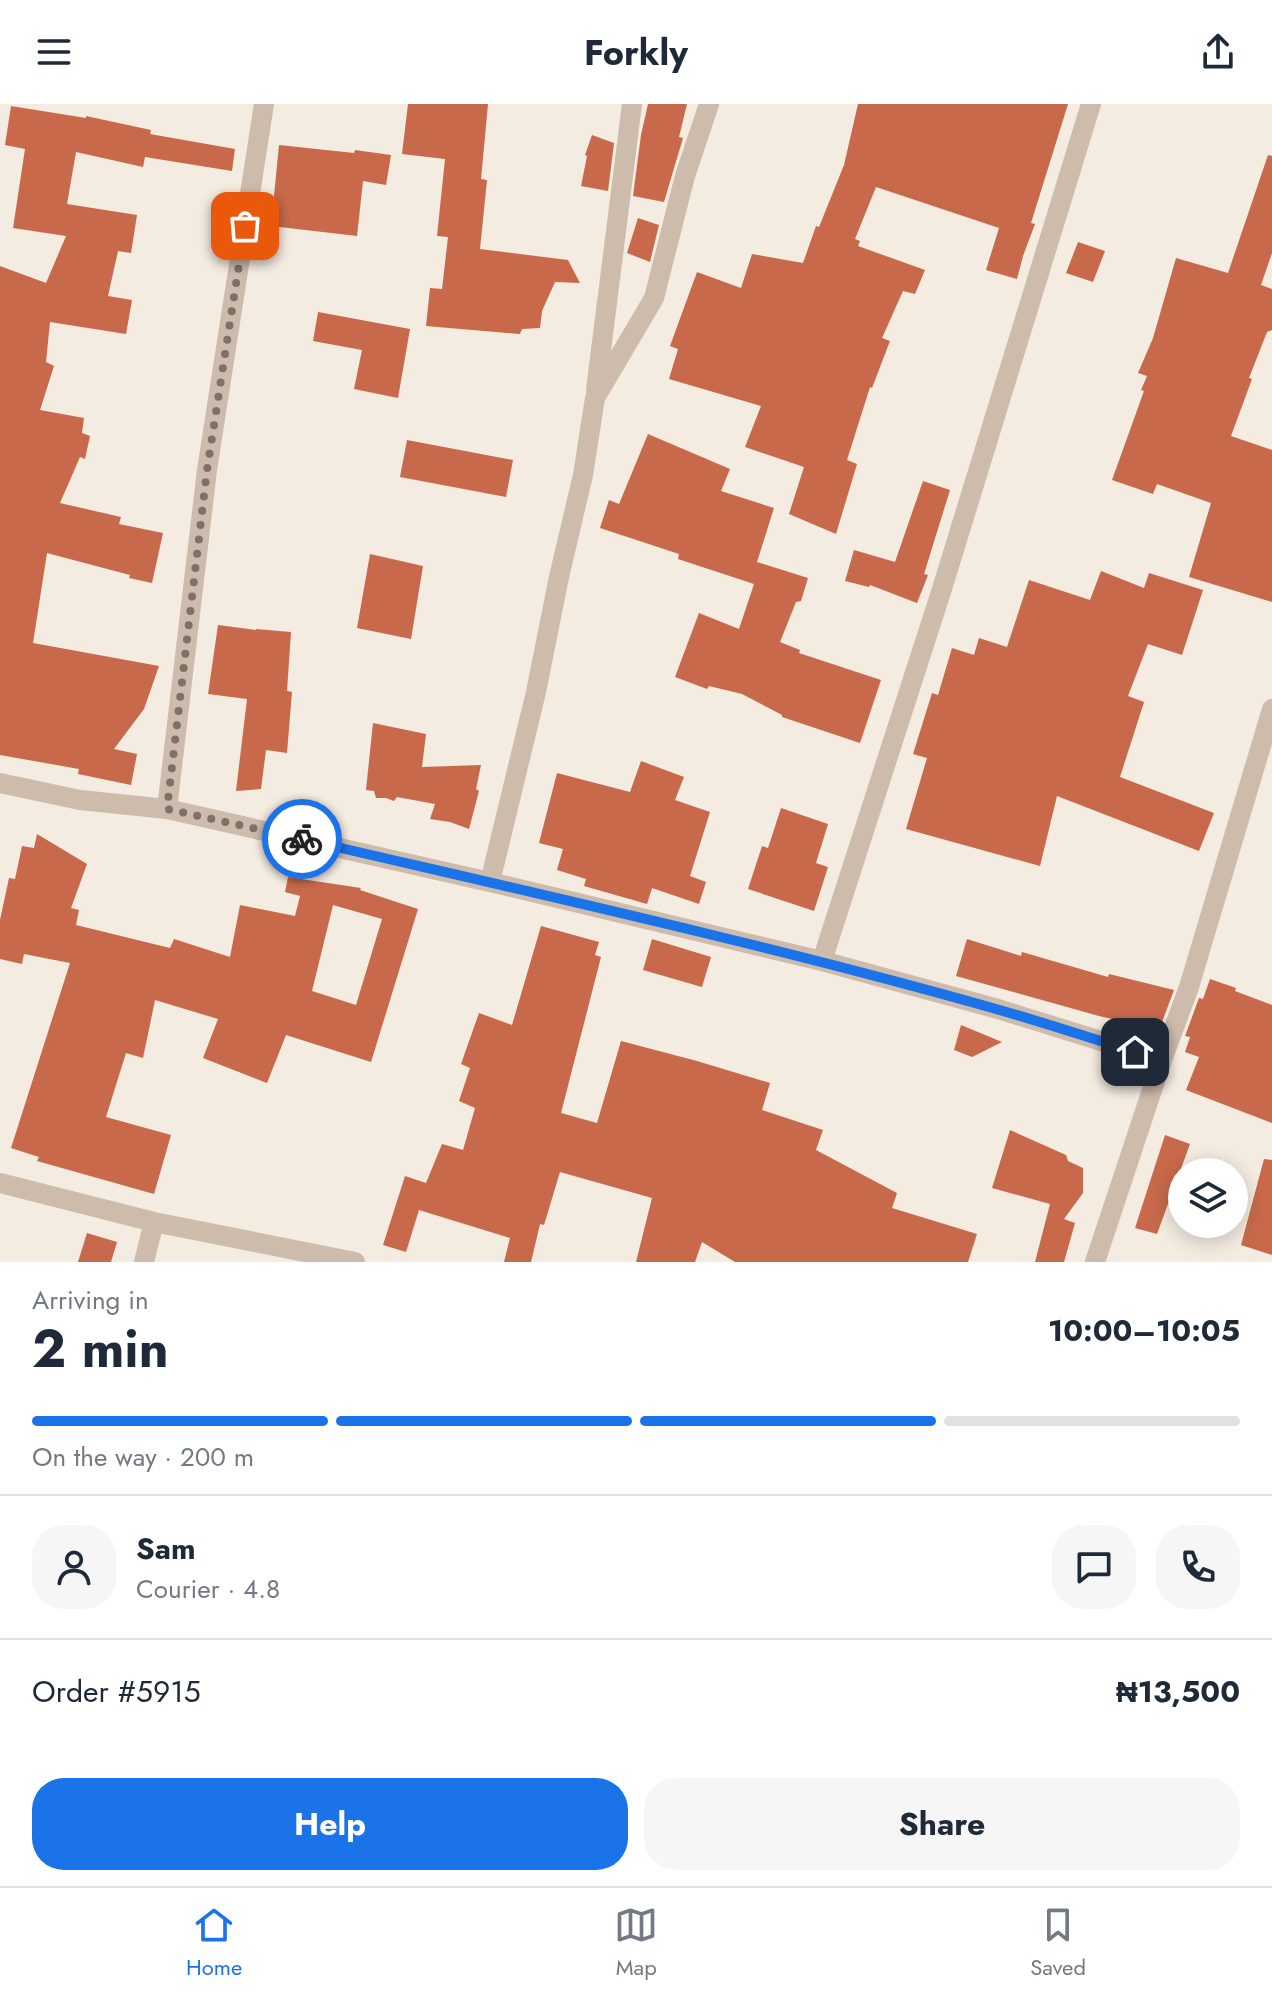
<!DOCTYPE html>
<html lang="en">
<head>
<meta charset="utf-8">
<style>
	body { margin:0; font-family:Jost,sans-serif; background:#f6f6f7; color:#1f2937; height:100vh; display:flex; flex-direction:column; font-size:30px; white-space:nowrap }
	* { box-sizing:border-box; margin:0 }
	p { font-size:26px; color:#747a83 }
	.icon { flex:none; width:44px; height:44px; fill:none; stroke:currentColor; stroke-width:2; stroke-linecap:round; stroke-linejoin:round }
	.map { position:relative; height:1158px; overflow:hidden }
	.details { display:flex; flex-direction:column; background:#fff; flex:1 }
	.details>* { flex:none }
	.controls { position:absolute; left:1168px; top:1054px; display:grid; gap:16px }
	.controls a { display:grid; place-items:center; width:80px; height:80px; border-radius:50%; background:#fff; box-shadow:0 4px 20px #0003; font-size:40px }
	.pin { position:absolute; display:grid; place-items:center; width:68px; height:68px; color:#fff; margin:-34px; border-radius:16px; box-shadow:0 4px 12px #0006 }
	.courier { position:absolute; display:grid; place-items:center; width:80px; height:80px; margin:-40px; border:6px solid #1a73e8; border-radius:50%; background:#fff; color:#222; box-shadow:0 2px 10px #0007 }
	.headline em { font-style:normal; font-weight:700 }
	.headline div { display:flex; flex-direction:column-reverse }
	.headline { display:flex; align-items:center; justify-content:space-between; height:136px; padding:0 32px }
	h1 { font-size:52px; font-weight:700; line-height:60px }
	.bar { display:grid; grid-template-columns:repeat(4,1fr); gap:12px 8px; align-content:center; height:96px; padding:0 32px }
	.bar i { height:10px; border-radius:6px; background:#e0e1e3 }
	.bar .on { background:#1a73e8 }
	.bar p { grid-column:span 4 }
	.line { display:flex; align-items:center; gap:20px; padding:0 32px; border-top:2px solid #e0e1e3 }
	.line div { flex:1 }
	.round { display:grid; place-items:center; flex:none; width:84px; height:84px; border-radius:32px; background:#f6f6f7 }
	.cta { display:flex; gap:16px; margin-top:auto; padding:16px 32px }
	.cta a { flex:1; height:92px; border-radius:32px; background:#1a73e8; color:#fff; font-size:32px; font-weight:700; line-height:92px; text-align:center }
	.cta a+a { background:#f6f6f7; color:#1f2937 }
	header { display:flex; justify-content:space-between; align-items:center; height:104px; padding:0 32px; background:#fff; font-size:36px; font-weight:700 }
	.dock { display:flex; justify-content:space-around; align-items:center; height:112px; border-top:2px solid #e0e1e3; background:#fff; font-size:22px; color:#747a83 }
	.dock a { display:grid; justify-items:center; gap:4px }
	.dock .on { color:#1a73e8 }
	.map>svg:first-child { display:block }
	.building { fill:#c8694b; fill-rule:evenodd }
	.lines { fill:none; stroke-linecap:round; stroke-linejoin:round }
	.minor { stroke:#cdbbac; stroke-width:20 }
	.done { stroke:#7c716b; stroke-width:8; stroke-dasharray:0 14.4 }
	.route { stroke:#1a73e8; stroke-width:10 }
</style>
</head>
<body>
<header><svg class="icon" aria-label="menu" viewBox="0 0 24 24"><path d="M4 6h16M4 12h16M4 18h16"/></svg>Forkly<svg class="icon" aria-label="share" viewBox="0 0 24 24"><path d="M12 15V3M7 8l5-5 5 5M5 13v7h14v-7"/></svg></header>
<div class="map">
<svg width="1272" height="1158" viewBox="0 0 1272 1158">
	<rect width="100%" height="100%" fill="#f4ebe1"/>
	<path class="building" d="M408 0H488L481 75 487 76 480 145 568 156 580 179 555 178 542 207 540 224 522 225 520 230 426 222 430 184 442 185 448 133 437 132 445 55 402 50Z
		M648 0H687L679 33 683 34 664 98 633 92 641 31Z
		M858 0H1068L1031 119 1035 120 1023 152 1017 175 986 166 999 124 876 83 855 135 860 137 858 142 925 166 915 190 903 187 882 234 890 237 872 284 870 283 847 356 857 360 836 430 789 410 804 363 745 343 761 302 669 275 678 245 670 242 697 168 741 184 752 150 803 159 816 122 819 123 844 61Z
		M11 2 86 14V12L151 26 150 30 235 45 232 67 145 53 143 63 76 48 67 100 137 111 131 149 118 147 108 192 132 196 126 230 50 218 46 258 54 262 40 306 84 314 82 329 90 332 85 355 80 353 60 399 121 413 119 420 163 429 152 479 129 474 130 471 47 449 33 539 159 562 144 605 114 645 137 650 131 681 78 670 79 665 0 651V162L46 179 66 132 13 124 25 45 5 41Z
		M592 31 614 39 608 87 581 82 587 52 585 51Z
		M279 41 354 49 355 46 391 51 386 81 363 77 357 132 271 122Z
		M1268 51 1272 52V149L1261 181 1272 185V226L1267 228 1249 274 1252 275 1231 332 1272 346V498L1189 473 1211 399 1157 380 1153 390 1112 376 1144 287 1141 286 1147 272 1138 269 1153 234 1176 154 1228 169Z
		M638 114 659 121 650 158 627 149Z
		M1078 138 1105 147 1093 178 1066 169Z
		M318 208 410 225 398 294 354 285 362 246 313 237Z
		M648 330 730 365 721 387 774 404 757 458 808 474 801 497 796 498 780 538 800 546 799 549 881 576 860 639 782 613V611L742 590 709 582 707 585 675 573 699 509 739 525 754 480 678 455 679 450 600 424 609 396 619 400Z
		M407 336 513 356 506 393 400 373Z
		M923 377 950 386 924 470 928 471 917 499 870 481 869 483 845 477 854 446 895 458Z
		M370 450 423 462 411 535 357 524Z
		M1101 467 1144 484 1149 469 1203 486 1182 551 1148 540 1128 592 1144 598 1120 673 1214 709 1199 747 1057 692 1040 762 906 725 927 654 913 650 932 589 938 591 952 544 974 551 979 534 1007 543 1029 476 1090 496Z
		M218 521 256 526V525L291 528 287 587 292 588 287 649 266 646 261 685 236 687 247 595 208 590Z
		M373 619 426 630 422 663 481 661 476 685 479 687 469 725 450 718 430 715 435 700 397 693 394 697 386 694H376L374 687 366 686Z
		M641 657 684 673 675 696 710 708 690 772 706 778 699 800 652 784 647 800 584 782 586 775 557 766 563 745 539 739 557 669 630 688Z
		M781 704 828 720 816 759 828 763 814 807 748 785 762 742 768 744Z
		M37 730 87 760 71 804 79 806 76 821 170 844 174 835 230 853 240 801 295 812 300 792 285 788 288 773 361 784 360 786 418 805 371 958 286 931 267 979 203 954 218 915 155 896 143 954 126 949 106 1013 171 1031 154 1090 37 1057 39 1053 11 1044 70 859 24 850 22 860 0 855V816L9 774 15 775 22 742 34 744ZM333 801 382 815 356 901 312 887Z
		M541 822 599 838 595 851 601 853 561 1009 597 1019 621 937 697 957 770 979 762 1006 823 1026 816 1046 897 1089 892 1104 977 1130 968 1158H735L702 1138 695 1158H636L652 1094 560 1068 544 1121 540 1120 531 1158H504L510 1134 419 1106 406 1148 383 1141 405 1072 426 1079 442 1040 463 1046 475 1004 459 997 470 964 461 960 479 909 512 921Z
		M652 835 711 853 702 883 643 866Z
		M967 835 1021 852 1022 848 1108 873 1109 870 1174 886 1159 926 1099 912 956 872Z
		M1210 875 1236 884 1235 887 1272 901V1019L1186 986 1199 953 1185 948 1190 933 1185 932 1199 894 1203 895Z
		M961 921 1002 938 972 953 954 946Z
		M1010 1026 1066 1051 1068 1057 1083 1064V1089L1064 1115 1075 1119 1064 1158H1035L1050 1100 992 1084Z
		M1165 1031 1190 1040 1157 1130 1135 1124Z
		M1264 1055 1272 1056V1151L1241 1141Z
		M87 1129 117 1138 111 1158H78Z"/>
	<g class="lines">
		<path class="minor" d="M596 286 632 0
			M0 679 80 696 167 705 490 778 822 857 998 905 1162 956
			M167 705 207 366 264 0
			M490 778 536 588 559 473 583 371 595 294 654 194 685 72 709 0
			M822 857 941 488 1091 0
			M0 1079 154 1118 355 1158
			M144 1158 154 1118
			M1095 1158 1162 956 1189 883 1272 605"/>
	</g>
	<g class="lines">
		<path class="done" d="M245 122 207 366 167 705 302 735"/>
		<path class="route" d="M302 735C534 789 766 840 996 905 1042 918 1088 933 1135 948"/>
	</g>
</svg>
<div class="controls">
<a><svg class="icon" aria-label="layers" viewBox="0 0 24 24"><path d="M12 4l9 5-9 5-9-5zM3 14l9 5 9-5"/></svg></a>
</div>
<div class="pin" style="left:245px;top:122px;background:#ea580c"><svg class="icon" aria-label="bag" viewBox="0 0 24 24"><path d="M5 8h14l-1 12H6zM9 8a3 3 0 0 1 6 0"/></svg></div>
<div class="pin" style="left:1135px;top:948px;background:#1f2937"><svg class="icon" aria-label="home" viewBox="0 0 24 24"><path d="M3 11l9-7 9 7M6 9v11h12V9"/></svg></div>
<div class="courier" style="left:302px;top:735px"><svg class="icon" aria-label="bike" viewBox="0 0 24 24"><circle cx="6" cy="16" r="4"/><circle cx="18" cy="16" r="4"/><path d="M6 16l4-8h5l3 8M10 8l3 8H6M13 5h3"/></svg></div>
</div>
<section class="details">
<div class="headline"><div><h1>2 min</h1><p>Arriving in</p></div><em>10:00–10:05</em></div>
<div class="bar"><i class="on"></i><i class="on"></i><i class="on"></i><i></i><p>On the way · 200 m</p></div>
<div class="line" style="height:144px"><a class="round"><svg class="icon" aria-label="person" viewBox="0 0 24 24"><circle cx="12" cy="8" r="4"/><path d="M4 21q1-7 8-7t8 7"/></svg></a><div><b>Sam</b><p>Courier · 4.8</p></div><a class="round"><svg class="icon" aria-label="chat" viewBox="0 0 24 24"><path d="M4 5h16v11H9l-5 4z"/></svg></a><a class="round"><svg class="icon" aria-label="phone" viewBox="0 0 24 24"><path d="M5 4h4l2 5-3 2q2 4 5 5l2-3 5 2v4C11 20 4 13 5 4z"/></svg></a></div>
<div class="line" style="height:104px"><div>Order #5915</div><b>₦13,500</b></div>
<div class="cta"><a>Help</a><a>Share</a></div>
</section>
<nav class="dock">
<a class="on"><svg class="icon" aria-label="home" viewBox="0 0 24 24"><path d="M3 11l9-7 9 7M6 9v11h12V9"/></svg>Home</a>
<a><svg class="icon" aria-label="map" viewBox="0 0 24 24"><path d="M3 6l6-2 6 2 6-2v14l-6 2-6-2-6 2zM9 4v14M15 6v14"/></svg>Map</a>
<a><svg class="icon" aria-label="saved" viewBox="0 0 24 24"><path d="M7 4h10v16l-5-4-5 4z"/></svg>Saved</a>
</nav>
</body>
</html>
